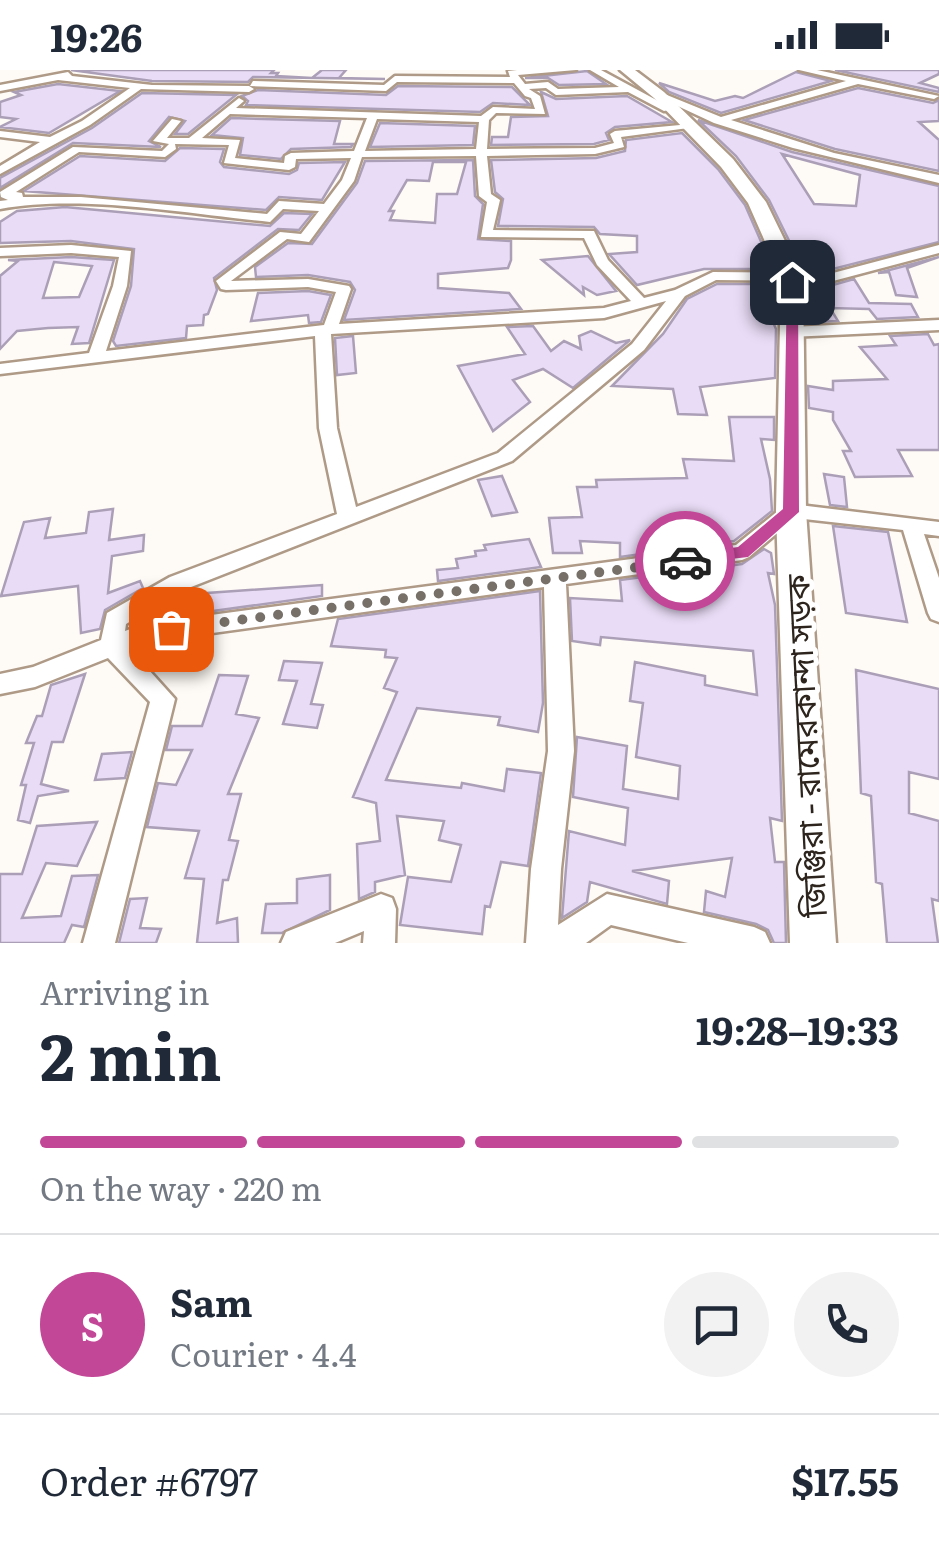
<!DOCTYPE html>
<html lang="en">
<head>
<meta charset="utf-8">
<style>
	body { margin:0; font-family:Literata,"Noto Sans Bengali",serif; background:#f2f2f3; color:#1f2937; height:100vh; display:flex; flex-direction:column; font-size:38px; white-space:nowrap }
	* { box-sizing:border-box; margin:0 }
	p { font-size:32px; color:#747a83 }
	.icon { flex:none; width:55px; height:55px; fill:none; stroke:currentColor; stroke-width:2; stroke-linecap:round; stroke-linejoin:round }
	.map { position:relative; height:873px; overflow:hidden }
	.drawer { display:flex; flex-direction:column; background:#fff; flex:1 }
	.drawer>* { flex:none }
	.pin { position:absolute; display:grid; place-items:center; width:85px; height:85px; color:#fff; margin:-42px; border-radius:20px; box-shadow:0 5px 15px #0006 }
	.courier { position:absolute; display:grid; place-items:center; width:100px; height:100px; margin:-50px; border:8px solid #c24797; border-radius:50%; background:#fff; color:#222; box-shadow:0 2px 12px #0007 }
	.overview em { font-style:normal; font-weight:700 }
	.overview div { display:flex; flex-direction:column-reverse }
	.overview { display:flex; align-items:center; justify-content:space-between; height:170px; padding:0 40px }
	h1 { font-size:65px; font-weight:700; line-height:75px }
	.bar { display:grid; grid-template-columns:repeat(4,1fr); gap:15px 10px; align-content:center; height:120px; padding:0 40px }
	.bar i { height:12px; border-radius:8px; background:#e0e1e3 }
	.bar .current { background:#c24797 }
	.bar p { grid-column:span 4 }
	.line { display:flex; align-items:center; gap:25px; padding:0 40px; border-top:2px solid #e0e1e3 }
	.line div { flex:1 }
	.round { display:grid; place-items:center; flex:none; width:105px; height:105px; border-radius:52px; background:#f2f2f3 }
	.status { display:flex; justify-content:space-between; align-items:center; height:70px; padding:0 50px; background:#fff; direction:ltr }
	.status svg { height:28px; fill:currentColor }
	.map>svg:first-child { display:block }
	.building { fill:#e9dcf6; stroke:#ab9fb7; stroke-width:2.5; fill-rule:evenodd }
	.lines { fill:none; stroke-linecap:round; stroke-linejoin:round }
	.street-casing { stroke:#ae9a86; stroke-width:5 }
	.primary-casing { stroke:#ae9a86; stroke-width:5 }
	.street { fill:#fff; fill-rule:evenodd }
	.primary { fill:#fff; fill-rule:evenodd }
	.route { fill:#c24797 }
	.done { stroke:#767069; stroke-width:10; stroke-dasharray:0 18 }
	.labels { text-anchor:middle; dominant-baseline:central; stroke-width:10; stroke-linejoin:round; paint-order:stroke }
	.street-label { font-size:32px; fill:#2d251d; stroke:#fff }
</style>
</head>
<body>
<div class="status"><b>19:26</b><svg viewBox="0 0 49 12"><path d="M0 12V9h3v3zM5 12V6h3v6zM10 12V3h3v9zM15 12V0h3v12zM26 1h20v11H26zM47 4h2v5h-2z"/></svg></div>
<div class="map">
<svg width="939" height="873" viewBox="0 0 939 873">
	<rect width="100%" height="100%" fill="#fefaf5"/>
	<path class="building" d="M71 0H274L271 3H278L276 6 312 8 322 0H346L339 8 385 9 253 7 248 12 152 11Z
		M835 0H939V4L920 13 939 18V22Z
		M587 1 606 14 559 15 548 8H525Z
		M796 2 831 11 721 43 669 22 659 13 715 31 735 26 743 28Z
		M58 14 120 21 49 63 0 57 16 49 0 47V32L21 25 14 22Z
		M398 16 512 17 530 35 493 33 480 42 246 35 248 31 242 26 258 20 386 25Z
		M858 18 933 33 939 30V51L919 52 939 70V101L835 79 744 50Z
		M541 22 556 29 627 26 672 52 615 57 606 63 609 70 594 74 491 75 492 67H508L511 47 548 46Z
		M142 23 236 25 188 64H175L185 51 169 47 149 71 161 77 73 73 0 118V108L92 58Z
		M231 48 340 51 334 74H353L351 77 291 79 281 89 240 85 243 68 212 65Z
		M698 50 792 82 939 116V172L833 199H803L769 130 736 86ZM782 84 860 105 856 136 814 134Z
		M380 53 475 56 473 75 370 77Z
		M682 63 718 99 745 135 773 199H704L637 215 609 184 637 182V166L600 164 594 157 498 156 503 129 495 122 491 90 596 88 625 81 626 70Z
		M180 78 224 79 220 92 224 97 289 104 297 100 299 93 345 92 322 130 279 127 266 140 24 121 80 86 165 91Z
		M473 90 475 126 483 134 478 169 511 171V190L508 198 438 204V218L509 223 521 239 344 250 355 220 350 212 308 205 256 207 255 197 288 173 312 174 357 113 365 91ZM433 92H466L457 124H437L435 153 390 150 394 141H389L407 110 429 111Z
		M65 137 270 156 284 143 312 144 299 160 278 159 214 208 217 220 208 244 204 245 203 255 187 256 186 268 116 276 113 271 131 216 134 179 71 171 0 173V152L17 141Z
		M588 186 616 221 597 225 583 217 584 225 542 190Z
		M71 187 114 190 89 273 72 274 78 257 48 258 17 261 0 279V206L18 191 8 190ZM54 192 92 196 79 227 43 228Z
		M939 187 907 198 917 227 896 225 889 202 878 203Z
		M854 209 869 233 911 234 918 247 877 249 869 239 830 238 838 251 815 252 807 233V215H833Z
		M717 214H777V236H766L776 259 775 308 700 317 707 345 678 344 673 319 612 316 663 264 687 229Z
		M308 221 331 225 321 252 309 253 308 245 251 251 258 223Z
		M533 256 551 281 564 271 581 279 579 266 591 261 616 273 630 270 573 318 543 299 513 310 530 332 493 361 458 296 525 284 507 257Z
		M928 264 934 275 939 274V380H898L912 406 855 407 843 381H851L833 350V342L809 338 808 316 833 320V311L887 309 860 277 896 275 890 266Z
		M353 266 356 303 337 305 335 268Z
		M729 347H774V370L761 369 770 409 772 441 734 471 620 487V473L580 471 582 483H553L549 448 582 447 577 417H597L596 410 687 408 683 389 734 391Z
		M824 404 844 407 847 437 830 435Z
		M502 406 517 442 492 446 478 410Z
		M113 439 109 470 144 465 143 481 112 486 108 523 140 511 143 518 105 540 100 559 81 563 78 516 1 526 24 452 50 448 45 468 86 463 89 442Z
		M833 456 888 462 907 552 846 543Z
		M529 469 541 497 438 511 437 500 458 498 456 489 476 486 475 481 486 480 484 475Z
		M764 479 771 483 774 504 768 503 775 535 782 751 770 748 775 792H784L786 873H774L768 860 756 854 704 842 706 821 725 827 732 788 632 801 669 811 667 834 590 812 587 832 562 848 569 761 625 775 628 738 573 727 577 667 627 676 623 719 678 729 680 696 636 687 643 633 630 631 635 592 705 606V615L757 625 753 581 601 567 600 575 572 571 570 528 622 531 620 510 742 494Z
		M322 515V526L141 551 158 540 192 537 193 524Z
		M540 521 543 633 538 662 498 655 500 647 417 638 386 710 461 718 462 713 504 721 507 699 541 703 528 796 501 792 490 837 485 836 482 864 400 855 408 807 451 812 461 775 439 770 444 751 397 746 405 805 375 812V822L359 829 357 774 380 771 376 733 353 727 397 622 384 618 397 588 385 587 386 580 331 576 338 549Z
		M284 591 322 593 311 634 323 635 317 658 283 654 297 611 279 610Z
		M856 600 939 619V709L909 702V743L939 751V831L932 829 938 873H887L882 814 876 812 871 726 861 723Z
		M85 604 63 672H52L41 714 69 721 38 726 30 753 18 750 26 715H21L34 673H26L37 646H42L51 615Z
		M219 605 248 606 236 644 259 648 228 724H241L229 770 238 771 228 810H223L217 853 237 848 238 873H197L204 809 185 808 199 761 147 757 158 713 176 715 192 680H166L172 656H202Z
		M132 682 125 708 95 710 102 684Z
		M97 752 77 796 46 793 22 848 61 846 72 806 98 805 84 857 72 855 64 873H0V804H22L37 756Z
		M330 805V840L282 863H262L266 834 297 833V809Z
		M147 828 140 858 161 859 156 873H119L130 829Z"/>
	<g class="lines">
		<defs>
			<path id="street" d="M517 0H576L518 5 525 14 548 12 558 19 619 17 590 0H601L673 39 664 41 628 22 556 25 546 18 529 19 540 26 545 44 496 43 489 50 487 79 595 78 614 73 610 64 615 61 691 54 696 57 621 67 624 77 595 84 487 86 491 124 500 130 493 160 594 161 608 190 644 228 675 220 713 202 833 203 939 175V183L833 211 716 210 685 226 644 280 512 391 186 519 126 554 125 561 144 554 736 475 784 436 791 434 939 452V466L924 464 939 508V552L931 549 928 543 903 460 795 448 749 487 742 490 566 514 574 681 561 799 558 855 607 824 754 857 765 862 770 873H688L611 855 586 873H526L531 799 548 681 544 517 147 572 130 579 175 629 115 873H83L150 632 108 588 35 617 0 624V604L33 597 101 570 107 543 170 507 337 444 319 358 315 266 0 304V294L89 283 113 216 119 187 71 183 0 186V178L71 175 131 181 127 216 106 281 324 255 336 222 308 217 226 220 221 219 216 211 280 162 301 164 319 141 283 139 270 152C186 144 83 124 0 139V131L8 130 1 127 0 122 73 77 162 81 169 74 153 71 172 49 181 51 167 68H189L239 28 244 31 236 38 481 46 493 37 535 39 531 28 525 26 514 13 397 12 386 21 250 16 253 11 384 15 395 6 510 7 508 1ZM230 44 367 48 354 81 291 83 285 86 284 93 235 88 240 70 202 68ZM377 49 479 52 476 79 365 81ZM175 74 229 75 224 93 289 100 295 97 296 89 351 88 342 110 324 134 279 131 267 144 81 127H23L22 123 16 122 79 82 165 87 176 79ZM476 86 479 126 487 132 481 167 584 168 597 195 631 231 604 238 339 254 351 219 349 216 308 209 231 211 287 169 309 172 354 111 362 87ZM666 231 632 274 498 383 356 437 337 358 331 264 604 248Z
				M799 0H817L939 26 934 29 858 14 731 50 834 83 939 105V113L793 78 714 53 654 25 662 23 721 47 846 11Z
				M68 2 72 6 152 15 249 16 254 19 249 22 141 19 90 55 0 104V96L40 72 0 67V61L50 67 82 51 130 18 58 10 0 21V15Z
				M939 250V260L790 267 782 262 790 257Z
				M381 824 392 828 396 839 395 873H363L364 861 335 873H281L286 862Z"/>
			<path id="primary" d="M620 0H635L664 22 733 89 766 132 803 208 806 441 836 873H790L776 441 781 208 748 133 721 97 654 28Z"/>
		</defs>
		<use href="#street" class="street-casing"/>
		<use href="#primary" class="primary-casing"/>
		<use href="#street" class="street"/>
		<use href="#primary" class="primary"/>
	</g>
	<path class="route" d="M792 209 798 212 799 442 748 487 679 495V486L738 477 783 439 787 212Z"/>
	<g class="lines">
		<path class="done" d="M171 559 685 491"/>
	</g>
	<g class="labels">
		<g class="street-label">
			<text transform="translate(804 676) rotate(-93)">জিঞ্জিরা - রামেরকান্দা সড়ক</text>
		</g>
	</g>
</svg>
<div class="pin" style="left:171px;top:559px;background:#ea580c"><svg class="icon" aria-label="bag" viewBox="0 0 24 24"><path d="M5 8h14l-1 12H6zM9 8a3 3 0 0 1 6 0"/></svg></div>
<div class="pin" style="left:792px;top:212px;background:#1f2937"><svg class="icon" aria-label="home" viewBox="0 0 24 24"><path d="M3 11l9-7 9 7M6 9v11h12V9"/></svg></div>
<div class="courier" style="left:685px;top:491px"><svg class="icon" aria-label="car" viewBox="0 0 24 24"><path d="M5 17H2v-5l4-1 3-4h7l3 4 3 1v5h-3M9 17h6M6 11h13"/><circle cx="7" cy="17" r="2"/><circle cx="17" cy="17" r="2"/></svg></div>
</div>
<section class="drawer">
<div class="overview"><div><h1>2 min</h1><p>Arriving in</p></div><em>19:28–19:33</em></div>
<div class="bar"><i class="current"></i><i class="current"></i><i class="current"></i><i></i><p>On the way · 220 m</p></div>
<div class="line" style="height:180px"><b class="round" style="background:#c24797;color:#fff">S</b><div><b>Sam</b><p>Courier · 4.4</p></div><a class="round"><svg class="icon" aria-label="chat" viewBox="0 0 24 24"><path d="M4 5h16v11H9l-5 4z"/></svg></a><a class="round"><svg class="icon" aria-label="phone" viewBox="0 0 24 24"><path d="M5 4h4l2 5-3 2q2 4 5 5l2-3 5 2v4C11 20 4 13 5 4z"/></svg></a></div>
<div class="line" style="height:130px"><div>Order #6797</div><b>$17.55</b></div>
</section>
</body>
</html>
